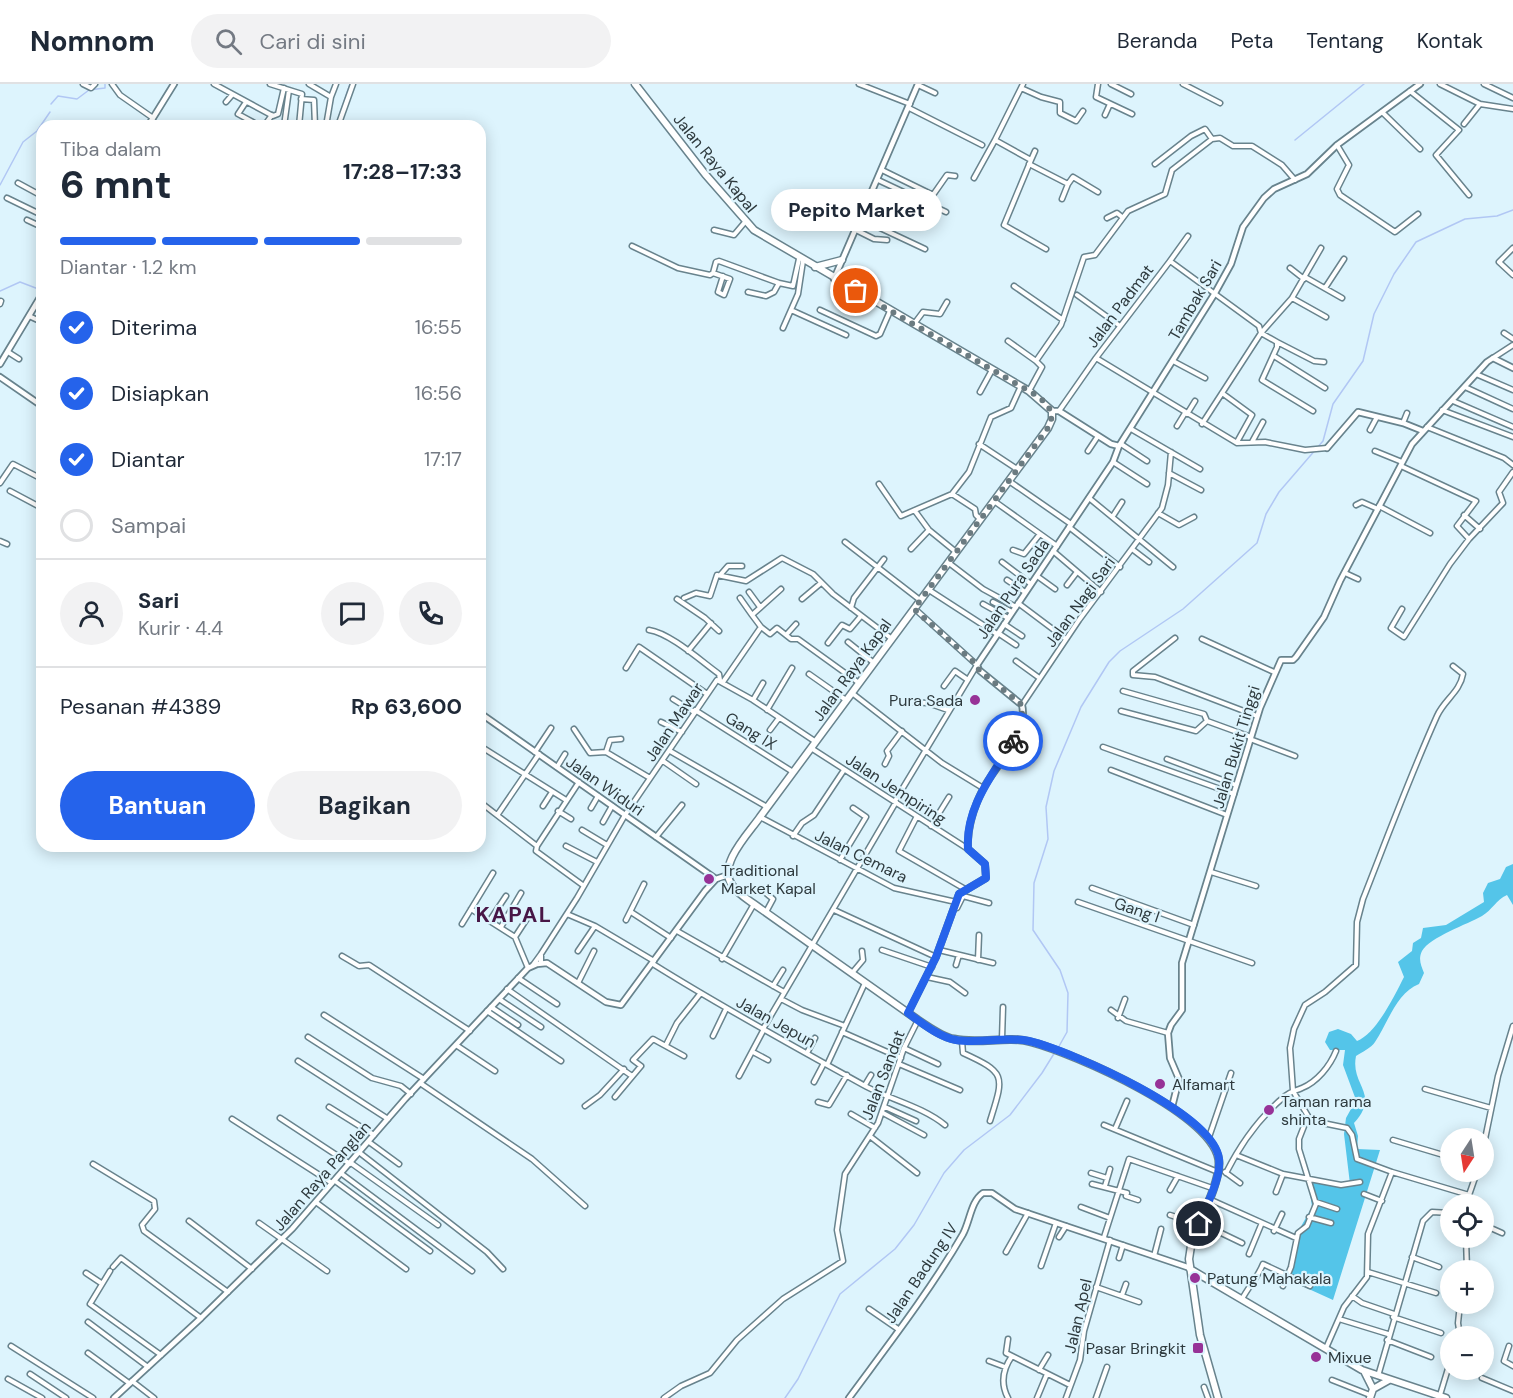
<!DOCTYPE html>
<html lang="id">
<head>
<meta charset="utf-8">
<style>
	body { margin:0; font-family:"DM Sans",sans-serif; background:#f2f2f3; color:#1f2937; height:100vh; display:flex; flex-direction:column; font-size:22px; white-space:nowrap }
	* { box-sizing:border-box; margin:0 }
	p { font-size:20px; color:#747a83 }
	.icon { flex:none; width:33px; height:33px; fill:none; stroke:currentColor; stroke-width:2; stroke-linecap:round; stroke-linejoin:round }
	.map { position:relative; flex:1; overflow:hidden }
	.panel { position:absolute; left:36px; top:36px; width:450px; height:732px; display:flex; flex-direction:column; background:#fff; border-radius:18px; box-shadow:0 3px 15px #0003 }
	.panel>* { flex:none }
	.needle { width:39px; rotate:192deg }
	.buttons { position:absolute; left:1440px; top:1044px; display:grid; gap:12px }
	.buttons a { display:grid; place-items:center; width:54px; height:54px; border-radius:50%; background:#fff; box-shadow:0 3px 15px #0003; font-size:30px }
	.pin { position:absolute; display:grid; place-items:center; width:51px; height:51px; color:#fff; margin:-26px; border:3px solid #fff; border-radius:50%; box-shadow:0 2px 6px #0007 }
	.courier { position:absolute; display:grid; place-items:center; width:60px; height:60px; margin:-30px; border:4px solid #2563eb; border-radius:50%; background:#fff; color:#222; box-shadow:0 2px 8px #0007 }
	.bubble { position:absolute; height:42px; border-radius:21px; background:#fff; box-shadow:0 3px 15px #0003; font-size:20px; font-weight:700; line-height:42px; text-align:center }
	.headline em { font-style:normal; font-weight:700 }
	.headline div { display:flex; flex-direction:column-reverse }
	.headline { display:flex; align-items:center; justify-content:space-between; height:102px; padding:0 24px }
	h1 { font-size:39px; font-weight:700; line-height:45px }
	.bar { display:grid; grid-template-columns:repeat(4,1fr); gap:9px 6px; align-content:center; height:72px; padding:0 24px }
	.bar i { height:8px; border-radius:4px; background:#e0e1e3 }
	.bar .active { background:#2563eb }
	.bar p { grid-column:span 4 }
	.line { display:flex; align-items:center; gap:15px; padding:0 24px; border-top:2px solid #e0e1e3 }
	.line div { flex:1 }
	.round { display:grid; place-items:center; flex:none; width:63px; height:63px; border-radius:32px; background:#f2f2f3 }
	ol { padding:0 24px; list-style:none }
	li { display:flex; align-items:center; gap:18px; height:66px }
	li p { margin-inline-start:auto }
	li .icon { padding:6px; border-radius:50%; background:#2563eb; color:#fff; stroke-width:4 }
	li:last-child { color:#747a83 }
	li i { width:33px; height:33px; border:3px solid #e0e1e3; border-radius:50% }
	.button { display:flex; gap:12px; margin-top:auto; padding:12px 24px }
	.button a { flex:1; height:69px; border-radius:36px; background:#2563eb; color:#fff; font-size:24px; font-weight:700; line-height:69px; text-align:center }
	.button a+a { background:#f2f2f3; color:#1f2937 }
	header { display:flex; align-items:center; gap:36px; box-sizing:border-box; height:84px; padding:0 30px; background:#fff; border-bottom:2px solid #e0e1e3 }
	header strong { font-size:28px }
	nav { display:flex; gap:33px; margin-inline-start:auto; font-size:21px }
	.search { width:420px; height:54px; background:#f2f2f3; display:flex; align-items:center; gap:15px; box-sizing:border-box; padding:0 21px; border-radius:33px; color:#747a83; font-size:22px }
	.map>svg:first-child { display:block }
	.forest { fill:#54c5e9 }
	.lines { fill:none; stroke-linecap:round; stroke-linejoin:round }
	.stream { stroke:#b1c7f4; stroke-width:1.5 }
	.street-casing { stroke:#68838d; stroke-width:7 }
	.secondary-casing { stroke:#68838d; stroke-width:8 }
	.highway-casing { stroke:#68838d; stroke-width:9 }
	.street { stroke:#fff; stroke-width:4 }
	.secondary { stroke:#fff; stroke-width:4.5 }
	.highway { stroke:#fff; stroke-width:6 }
	.done { stroke:#6b7b81; stroke-width:6; stroke-dasharray:0 10.8 }
	.route { stroke:#2563eb; stroke-width:8 }
	.poi-dot { fill:#973297; stroke:#ddf4fd; stroke-width:2 }
	.labels { text-anchor:middle; dominant-baseline:central; stroke-width:4.5; stroke-linejoin:round; paint-order:stroke }
	.street-label { font-size:16px; fill:#2e3a3e; stroke:#ddf4fd }
	.poi-label { font-size:16px; fill:#2e3a3e; stroke:#ddf4fd; text-anchor:start }
	.district-label { font-size:22px; font-weight:bold; letter-spacing:1.5px; fill:#471646; stroke:#ddf4fd }
</style>
</head>
<body>
<header>
<strong>Nomnom</strong>
<div class="search"><svg class="icon" aria-label="search" viewBox="0 0 24 24"><circle cx="10" cy="10" r="6"/><path d="M15 15l6 6"/></svg>Cari di sini</div>
<nav><a>Beranda</a><a>Peta</a><a>Tentang</a><a>Kontak</a></nav>
</header>
<div class="map">
<svg width="1513" height="1314" viewBox="0 0 1513 1314">
	<rect width="100%" height="100%" fill="#ddf4fd"/>
	<path class="forest" d="M1513 780V821L1507 811C1496 816 1492 826 1482 832 1468 840 1430 853 1422 867 1418 875 1421 881 1424 889L1419 900C1396 909 1388 939 1375 958 1371 964 1362 968 1356 972 1350 1002 1381 1009 1354 1039L1358 1052 1357 1065 1380 1066 1333 1216 1289 1196 1299 1146 1312 1123 1308 1094 1350 1100 1344 1050 1346 1034 1356 1016 1343 981 1345 966H1330L1325 958 1329 948 1338 945 1351 950 1357 957C1376 950 1395 911 1404 893L1398 878 1412 867 1413 859 1421 854 1423 844 1446 841 1484 818 1483 809 1488 799 1500 795 1506 783Z"/>
	<g class="lines">
		<path class="stream" d="M51 20 58 12 77 15 89 6 105 4V0
			M337 38 350 0
			M1295 56 1364 0
			M0 101 23 58 37 47 50 28
			M0 207 20 198 41 206
			M1058 964 1067 948 1068 909 1060 886 1033 846 1034 799 1048 755 1046 723 1054 687 1081 623 1109 578 1120 567 1183 525 1257 459 1266 430 1279 408 1323 357 1333 320 1363 277 1374 230 1394 190 1416 158 1465 135 1497 132 1513 126
			M785 1314 798 1295 840 1210 895 1165 914 1141 944 1089 964 1066 1010 1031 1042 989 1055 968"/>
		<defs>
			<path id="street" d="M83 0 91 4 95 0
				M112 0 120 11 153 34
				M214 0 273 32 278 30 284 4
				M270 0 302 10 299 42
				M309 0 331 13 326 42
				M859 0 910 20
				M1023 0 995 56 1031 76 1004 141 1046 165
				M1098 0 1096 13 1132 30
				M1111 0 1131 10
				M1183 0 1220 19
				M1440 0 1480 20 1513 25
				M1484 0 1513 14
				M918 1 935 9
				M1021 4 1041 13 1060 18V29L1076 37 1083 27
				M1410 7 1459 46 1436 71 1469 111
				M331 13 336 0
				M301 15 314 16 315 42
				M226 18 232 11
				M246 18 238 30 260 42
				M909 24 982 61
				M1382 28 1420 65
				M1105 31 1110 20
				M1464 40 1480 20
				M264 42 272 31
				M284 42 289 6
				M338 42 353 0
				M1337 61 1349 81 1337 105 1340 111 1395 148 1418 130
				M1031 76 1035 67
				M1029 80 1068 100 1073 93 1098 108
				M1155 80 1191 52 1205 45 1212 55 1220 54 1233 62H1252L1282 81 1295 96
				M882 86 933 111 947 91 955 92
				M974 94 995 56
				M878 96 946 128
				M18 99 42 112
				M7 114 42 131
				M1062 115 1068 100
				M1107 134 1117 129 1122 133
				M861 135 925 165
				M27 136 42 143
				M714 146 734 151 745 138
				M856 146 874 155 887 156
				M632 162 678 184 710 191 713 189 730 195 724 211 718 208 723 192
				M1513 164 1499 178 1513 191
				M1170 177 1188 152
				M1290 184 1304 195
				M713 189 716 178 719 177 779 199 793 202 799 175
				M1305 193 1342 214
				M1014 202 1063 236
				M1325 204 1344 175
				M748 208 766 212 774 208 779 199
				M1077 211 1120 242
				M1292 214 1326 233
				M0 220 1 217
				M791 226 846 251
				M820 226 876 252 880 250 890 227
				M29 232 42 238
				M914 240 923 228 940 230 947 218
				M783 244 798 210 803 177
				M1504 249 1513 255
				M1008 257 1036 277
				M1277 258 1314 277 1324 278
				M8 268 19 275
				M1274 272 1325 304
				M1096 274 1237 359 1265 358 1305 366 1327 364
				M1493 274 1513 261
				M1173 277 1205 294
				M1476 290 1513 306
				M1465 303 1513 325
				M1029 307 1042 283 1036 277 1061 241 1084 173 1095 171 1128 127 1165 110 1172 86 1212 55
				M980 308 992 286
				M1222 309 1252 331 1237 358
				M1453 317 1513 343
				M1442 326 1513 353
				M1059 327 1096 274 1170 177 1259 242 1261 249 1292 214 1321 164
				M1187 330 1195 317
				M1403 339 1407 329
				M1202 340 1261 249 1277 258V263L1262 296 1313 327
				M1177 342 1185 329
				M1427 343 1504 374 1513 381
				M1131 345 1200 385
				M1370 346 1377 333
				M1252 358 1263 338
				M979 360 1017 385
				M1121 360 1147 377
				M1088 367 1098 352
				M1375 367 1402 378
				M1113 378 1147 400
				M1401 382 1476 417 1457 442 1469 455 1450 480 1404 553 1391 544 1402 525
				M1169 389 1201 406
				M1009 397 1071 440
				M0 399 13 380 42 395
				M879 400 901 432 952 410 975 425 976 431 980 435
				M10 407 42 424
				M952 410 969 388 991 333 1011 324 1021 302
				M1089 414 1173 483
				M994 417 1057 462
				M1356 421 1362 418 1378 425
				M1379 422 1430 449
				M915 427 929 446 956 468
				M1158 429 1179 441 1194 433
				M1464 431 1480 445
				M1113 432 1122 418
				M1069 443 1120 483
				M1469 455 1503 419 1499 408 1513 388
				M0 457 7 460
				M845 458 920 516
				M911 465 929 446
				M1132 465 1149 478
				M1013 466 1024 470 1040 450
				M1053 467 1101 508
				M1002 478 1031 500
				M949 479 983 505 1016 523
				M1345 489 1358 495
				M721 490 728 482H742
				M1037 492 1055 505
				M1007 496 1025 508
				M1067 501 1077 488
				M781 505 752 531 761 543 770 550 777 544 791 555H798L859 599
				M929 506 997 550
				M749 508 760 523
				M684 514 696 509 710 512 717 491 746 497 782 474 813 490 833 510 892 555
				M740 514 752 531
				M677 515 705 534 719 547
				M802 515 821 499
				M993 518 1012 528
				M1018 519 1066 555
				M983 520 1008 534
				M851 524 854 514 884 475
				M1004 540 1022 552
				M649 546C670 549 701 577 719 590L720 596
				M998 549 1016 561
				M786 551 796 540
				M1175 554 1133 587V591L1155 593 1257 632
				M1202 555 1274 588
				M848 558 874 579
				M828 559 842 541 850 545 861 532
				M688 567 711 539
				M1016 577 1038 593
				M626 584 639 563 707 610
				M809 590 846 616
				M723 598 761 543
				M944 602 955 587 968 596
				M1123 607 1204 630 1207 637
				M852 609 942 679 983 704
				M673 615 694 628
				M753 616 763 599
				M904 618 928 619 948 626
				M1022 621 1079 536 1162 424 1168 401 1171 368
				M695 626 793 688
				M767 626 792 584
				M1121 627 1196 647 1207 637 1251 653
				M661 638 682 648
				M574 645 590 669 606 668 650 694
				M770 646 779 634
				M1250 655 1295 672
				M480 662 566 716
				M1103 663 1234 710
				M811 664 968 765
				M670 667 767 723
				M535 668 551 644
				M606 668 610 656 621 655
				M1167 675 1236 701
				M663 677 696 700
				M885 680 889 672 887 667 902 647
				M557 683 565 670
				M1111 686 1227 731
				M895 717 977 581 915 525
				M480 718 537 762
				M543 722 552 708
				M591 724 598 712
				M558 727 571 735
				M498 730 539 670
				M917 732 899 767 965 805
				M760 733 894 804 956 818
				M603 738 612 722
				M931 742 949 713
				M582 746 607 761
				M793 752 802 739 814 731 844 686
				M656 753 682 721
				M537 762 579 698
				M537 762 536 767 584 802
				M566 762 597 778
				M840 776 866 733 853 724
				M1211 788 1256 802
				M1092 804 1194 841
				M762 806 773 815 766 828
				M1078 818 1252 879
				M954 823 957 824 963 812 989 819
				M471 825 515 853 528 884
				M834 826 936 873
				M631 828 671 854
				M567 830 595 842 654 877
				M490 836 506 812
				M626 836 644 800
				M462 840 493 789
				M501 843 521 809
				M677 847 784 908
				M515 853 528 833
				M882 866 932 883
				M939 866 993 879
				M578 867 595 842
				M342 872 359 882 369 881 470 947
				M722 875 754 820
				M978 876 979 851
				M541 879V870L577 814 625 731 717 596 753 616 816 658
				M653 880C723 924 795 963 867 1003 892 1016 923 1023 945 1041
				M533 881 541 870
				M956 881 959 871
				M852 889 863 876 862 867
				M927 893 950 898 965 909
				M518 894 557 920
				M578 899 594 867
				M773 902 783 886
				M507 905 632 992
				M499 915 541 943
				M781 915 802 926 845 942
				M491 923 518 941
				M1111 926 1126 937 1168 949
				M487 927 561 977
				M324 931 424 995
				M1118 934 1125 915
				M763 945 896 718
				M842 948 901 974
				M713 952 726 925
				M308 953 372 994 401 1002 411 1010
				M1002 955 1003 923
				M962 957 963 969C1007 989 1004 992 990 1037
				M456 961 495 987
				M666 961 677 939 700 910
				M904 964 938 980
				M753 968 768 976
				M807 969 815 954
				M298 977 388 1035
				M899 980 960 1006
				M827 981 865 899
				M739 992 764 945
				M814 998 824 979
				M420 999 532 1075 585 1122
				M865 1001 871 991
				M1425 1005 1491 1024
				M615 1013 641 982 633 976 653 955 684 972
				M818 1018 829 1021 847 991
				M585 1022 600 1011 624 985
				M329 1023 374 1051
				M885 1023 916 1037
				M883 1029 924 1051
				M851 1030 875 1044
				M280 1034 350 1080
				M232 1035 332 1099
				M1308 1036 1347 1044 1352 1051 1357 1075 1392 1088
				M1104 1041 1218 1088
				M1115 1045 1127 1017
				M871 1053 917 1089
				M1209 1053 1231 989
				M1393 1056 1450 1073
				M369 1058 399 1080
				M1484 1060 1498 992 1513 942
				M360 1069 487 1168 503 1185
				M1236 1071 1283 1090 1341 1101 1360 1098
				M351 1079 438 1141
				M93 1080 154 1117 155 1125 142 1141 144 1147 228 1208
				M1225 1088 1240 1099
				M1091 1089 1107 1094
				M1226 1089C1240 1061 1261 1032 1285 1012 1291 1007 1296 1007 1302 1004 1317 998 1330 982 1336 967
				M342 1090 472 1187
				M335 1097 430 1167
				M1092 1100 1127 1109 1126 1112 1138 1116
				M1105 1102 1110 1085
				M1170 1106 1178 1092
				M1276 1108 1283 1090
				M1364 1110 1382 1117
				M1209 1115 1296 1154
				M1316 1118 1337 1125
				M317 1119 406 1185
				M1466 1120 1469 1111
				M1081 1123 1110 1134
				M1170 1131 1215 1146 1242 1159
				M1309 1133 1331 1139
				M189 1137 252 1185
				M259 1139 327 1187
				M1484 1141 1502 1149
				M1274 1147 1282 1130
				M1059 1153 1066 1142
				M1104 1153 1129 1075 1212 1104
				M1466 1154 1467 1186
				M1006 1168 1028 1129
				M1249 1170 1261 1141
				M1154 1172 1161 1145
				M1412 1173 1439 1183
				M1119 1174 1123 1161
				M1041 1182 1056 1139
				M113 1183 121 1174 201 1234
				M110 1187 90 1220 161 1271
				M1368 1188 1436 1209
				M86 1189 101 1199
				M1283 1202 1291 1183 1298 1149 1307 1142 1316 1120 1299 1065V1055L1308 1032 1293 1007 1290 964 1294 945 1305 921 1325 908 1356 881 1357 838 1363 815C1387 754 1410 692 1437 632 1444 616 1460 608 1463 590L1453 582
				M1096 1203 1139 1218
				M1122 1211 1126 1200
				M1352 1212 1362 1219 1394 1230
				M1242 1215C1249 1202 1258 1193 1263 1180L1310 1202
				M1460 1220 1458 1239 1460 1252
				M869 1225 898 1245
				M1393 1233 1441 1249
				M1339 1235 1388 1250
				M88 1238 148 1283
				M1008 1255 1006 1269 1070 1301
				M1387 1256 1431 1273
				M11 1262 93 1314
				M1509 1262 1504 1277 1513 1282
				M1326 1264 1344 1223 1367 1193 1368 1150 1392 1088 1469 1111 1477 1088
				M88 1269 129 1299
				M989 1277 1005 1283
				M1039 1286 1048 1271
				M30 1290 66 1314
				M1378 1292 1423 1137 1432 1128 1450 1129
				M1482 1294 1513 1307
				M8 1295 42 1314
				M1332 1296 1370 1311
				M132 1297 154 1314
				M1204 1303 1208 1314
				M1440 1311 1450 1278
				M664 1314 681 1302 710 1289 737 1256 783 1215 843 1177 837 1146 845 1090 878 1039 904 964 918 936
				M1008 1314C1000 1299 1003 1285 1012 1272
				M1037 1314 1047 1290
				M1066 1314 1080 1276 1084 1247 1110 1156
				M1096 1314 1107 1283"/>
			<path id="secondary" d="M148 42 174 0
				M834 195 918 0
				M0 280 42 210
				M0 293 42 322
				M1052 327H1059L1111 360 1119 362 1215 209 1231 180 1243 143 1264 114 1274 105 1307 90 1337 61 1420 0
				M1327 364 1358 328 1403 339 1423 347
				M480 629 716 795
				M908 929 936 873 959 810 986 794 985 780 968 765C967 745 974 723 983 705 995 682 1029 650 1022 621L979 586 977 581 1113 378 1119 362
				M1172 1023 1179 995 1170 974 1168 949 1171 941 1182 926V879L1260 624 1281 576H1293L1296 573 1324 533 1340 497 1412 360 1487 278 1493 274 1513 284
				M114 1314 201 1234 292 1145 405 1015 528 884 537 880 547 879 606 918 621 921 705 807 716 795 728 791
				M849 1314C888 1261 930 1207 963 1150 970 1137 971 1117 983 1109H992L1015 1125 1190 1184"/>
			<path id="highway" d="M635 0 705 90 754 146 1029 307 1052 327V335L1048 344 760 733C749 749 717 781 732 801 737 809 747 815 754 820L918 936C929 943 942 953 954 955 980 961 1006 951 1031 958 1073 969 1220 1032 1219 1080 1219 1100 1198 1141 1191 1162L1189 1175 1200 1251 1218 1314
				M815 183 842 176
				M1190 1185 1362 1286 1446 1314
				M1364 1287 1373 1305
				M1370 1314 1373 1305 1389 1296"/>
		</defs>
		<use href="#street" class="street-casing"/>
		<use href="#secondary" class="secondary-casing"/>
		<use href="#highway" class="highway-casing"/>
		<use href="#street" class="street"/>
		<use href="#secondary" class="secondary"/>
		<use href="#highway" class="highway"/>
	</g>
	<g class="lines">
		<path class="done" d="M856 207 1029 307C1044 316 1058 326 1048 344L914 525 977 581 979 586 1022 621V635L1013 657"/>
		<path class="route" d="M1013 657C993 690 965 724 968 765L985 780 986 794 959 810 936 873 908 929C922 939 939 953 956 956 980 960 1005 952 1029 957 1071 967 1214 1030 1219 1075 1221 1095 1206 1122 1199 1140"/>
	</g>
	<g class="poi-dot">
		<circle cx="975" cy="616" r="6"/>
		<circle cx="709" cy="795" r="6"/>
		<circle cx="1160" cy="1000" r="6"/>
		<circle cx="1269" cy="1026" r="6"/>
		<circle cx="1195" cy="1194" r="6"/>
		<rect x="1192" y="1258" width="12" height="12" rx="3"/>
		<circle cx="1316" cy="1273" r="6"/>
	</g>
	<g class="labels">
		<g class="street-label">
			<text transform="translate(715 79) rotate(51)">Jalan Raya Kapal</text>
			<text transform="translate(1195 216) rotate(-60)">Tambak Sari</text>
			<text transform="translate(1120 222) rotate(-53)">Jalan Padmat</text>
			<text transform="translate(1013 505) rotate(-56)">Jalan Pura Sada</text>
			<text transform="translate(1080 518) rotate(-54)">Jalan Nagi Sari</text>
			<text transform="translate(852 586) rotate(-54)">Jalan Raya Kapal</text>
			<text transform="translate(674 638) rotate(-56)">Jalan Mawar</text>
			<text transform="translate(751 647) rotate(32)">Gang IX</text>
			<text transform="translate(1236 663) rotate(-73)">Jalan Bukit Tinggi</text>
			<text transform="translate(605 702) rotate(35)">Jalan Widuri</text>
			<text transform="translate(896 705) rotate(33)">Jalan Jempiring</text>
			<text transform="translate(861 772) rotate(26)">Jalan Cemara</text>
			<text transform="translate(1137 826) rotate(19)">Gang I</text>
			<text transform="translate(776 938) rotate(29)">Jalan Jepun</text>
			<text transform="translate(883 991) rotate(-69)">Jalan Sandat</text>
			<text transform="translate(322 1092) rotate(-49)">Jalan Raya Panglan</text>
			<text transform="translate(921 1189) rotate(-56)">Jalan Badung IV</text>
			<text transform="translate(1078 1232) rotate(-77)">Jalan Apel</text>
		</g>
		<g class="poi-label">
			<text x="963" y="616" text-anchor="end">Pura Sada</text>
			<text x="721" y="786">Traditional<tspan x="721" dy="18">Market Kapal</tspan></text>
			<text x="1172" y="1000">Alfamart</text>
			<text x="1281" y="1017">Taman rama<tspan x="1281" dy="18">shinta</tspan></text>
			<text x="1207" y="1194">Patung Mahakala</text>
			<text x="1186" y="1264" text-anchor="end">Pasar Bringkit</text>
			<text x="1328" y="1273">Mixue</text>
		</g>
		<g class="district-label">
			<text x="514" y="830">KAPAL</text>
		</g>
	</g>
</svg>
<div class="buttons">
<a><svg class="needle" viewBox="-14 -14 28 28"><path d="M0-13l5 13h-10z" fill="#e53935"/><path d="M0 13l5-13h-10z" fill="#747a83"/></svg></a>
<a><svg class="icon" aria-label="locate" viewBox="0 0 24 24"><circle cx="12" cy="12" r="6"/><path d="M12 2v4M12 18v4M2 12h4M18 12h4"/></svg></a>
<a>+</a>
<a>−</a>
</div>
<div class="pin" style="left:856px;top:207px;background:#ea580c"><svg class="icon" aria-label="bag" viewBox="0 0 24 24"><path d="M5 8h14l-1 12H6zM9 8a3 3 0 0 1 6 0"/></svg></div>
<div class="pin" style="left:1199px;top:1140px;background:#1f2937"><svg class="icon" aria-label="home" viewBox="0 0 24 24"><path d="M3 11l9-7 9 7M6 9v11h12V9"/></svg></div>
<div class="courier" style="left:1013px;top:657px"><svg class="icon" aria-label="bike" viewBox="0 0 24 24"><circle cx="6" cy="16" r="4"/><circle cx="18" cy="16" r="4"/><path d="M6 16l4-8h5l3 8M10 8l3 8H6M13 5h3"/></svg></div>
<div class="bubble" style="left:771px;top:105px;width:171px">Pepito Market</div>
<section class="panel">
<div class="headline"><div><h1>6 mnt</h1><p>Tiba dalam</p></div><em>17:28–17:33</em></div>
<div class="bar"><i class="active"></i><i class="active"></i><i class="active"></i><i></i><p>Diantar · 1.2 km</p></div>
<ol>
<li><svg class="icon" aria-label="check" viewBox="0 0 24 24"><path d="M5 12l5 5 9-10"/></svg>Diterima<p>16:55</p></li>
<li><svg class="icon" aria-label="check" viewBox="0 0 24 24"><path d="M5 12l5 5 9-10"/></svg>Disiapkan<p>16:56</p></li>
<li><svg class="icon" aria-label="check" viewBox="0 0 24 24"><path d="M5 12l5 5 9-10"/></svg>Diantar<p>17:17</p></li>
<li><i></i>Sampai</li>
</ol>
<div class="line" style="height:108px"><a class="round"><svg class="icon" aria-label="person" viewBox="0 0 24 24"><circle cx="12" cy="8" r="4"/><path d="M4 21q1-7 8-7t8 7"/></svg></a><div><b>Sari</b><p>Kurir · 4.4</p></div><a class="round"><svg class="icon" aria-label="chat" viewBox="0 0 24 24"><path d="M4 5h16v11H9l-5 4z"/></svg></a><a class="round"><svg class="icon" aria-label="phone" viewBox="0 0 24 24"><path d="M5 4h4l2 5-3 2q2 4 5 5l2-3 5 2v4C11 20 4 13 5 4z"/></svg></a></div>
<div class="line" style="height:78px"><div>Pesanan #4389</div><b>Rp 63,600</b></div>
<div class="button"><a>Bantuan</a><a>Bagikan</a></div>
</section>
</div>
</body>
</html>
